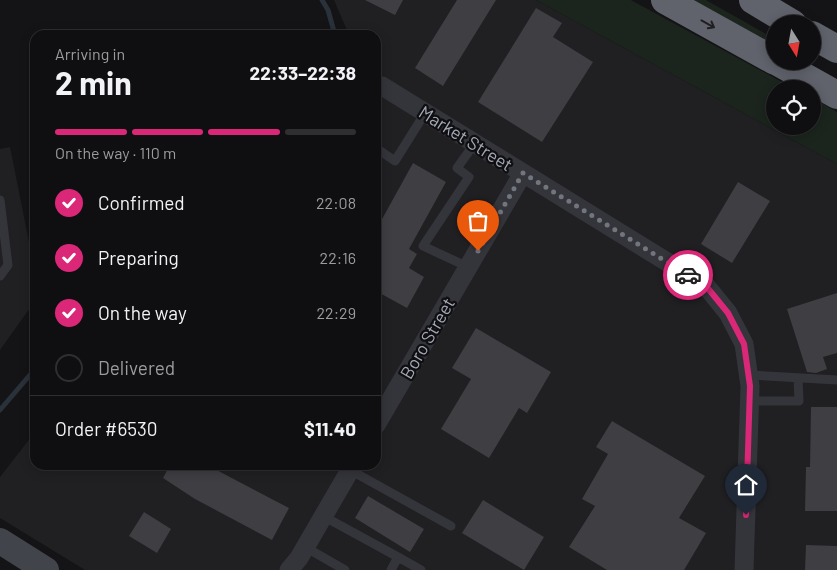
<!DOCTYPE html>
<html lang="en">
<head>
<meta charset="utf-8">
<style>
	body { margin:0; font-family:Barlow,sans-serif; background:#1d1c1e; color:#f1f3f6; height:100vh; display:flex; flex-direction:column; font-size:19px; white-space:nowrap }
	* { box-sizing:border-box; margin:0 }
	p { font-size:16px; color:#9b9c9f }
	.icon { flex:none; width:28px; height:28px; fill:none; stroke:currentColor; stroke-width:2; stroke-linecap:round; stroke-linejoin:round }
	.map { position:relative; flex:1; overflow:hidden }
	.details { position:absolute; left:30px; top:30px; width:351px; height:440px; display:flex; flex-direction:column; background:#0f0e10; border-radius:15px; box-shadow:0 2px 12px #0003,0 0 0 1px #2f2e30 }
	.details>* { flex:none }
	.needle { width:32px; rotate:169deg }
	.tools { position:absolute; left:766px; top:15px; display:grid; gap:10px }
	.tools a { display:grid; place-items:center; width:55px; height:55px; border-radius:50%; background:#0f0e10; box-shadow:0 2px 12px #0003,0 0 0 1px #2f2e30; font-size:25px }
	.pin { position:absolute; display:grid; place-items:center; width:42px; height:42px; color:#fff; margin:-51px -21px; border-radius:50% 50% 50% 0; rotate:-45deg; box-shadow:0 0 5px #0007 }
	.pin .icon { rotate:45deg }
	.courier { position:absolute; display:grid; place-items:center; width:50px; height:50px; margin:-25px; border:4px solid #db2777; border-radius:50%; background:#fff; color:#222; box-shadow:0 1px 6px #0007 }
	.overview em { font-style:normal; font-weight:700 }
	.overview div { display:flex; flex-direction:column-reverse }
	.overview { display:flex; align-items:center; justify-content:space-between; height:85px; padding:0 25px }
	h1 { font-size:32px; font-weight:700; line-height:38px }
	.bar { display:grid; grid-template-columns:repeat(4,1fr); gap:8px 5px; align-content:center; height:60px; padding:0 25px }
	.bar i { height:6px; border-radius:4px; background:#2f2e30 }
	.bar .current { background:#db2777 }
	.bar p { grid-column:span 4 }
	.line { display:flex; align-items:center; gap:12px; padding:0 25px; border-top:1px solid #2f2e30 }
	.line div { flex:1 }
	ol { padding:0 25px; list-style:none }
	li { display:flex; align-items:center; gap:15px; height:55px }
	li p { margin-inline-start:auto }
	li .icon { padding:5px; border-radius:50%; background:#db2777; color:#fff; stroke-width:4 }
	li:last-child { color:#9b9c9f }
	li i { width:28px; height:28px; border:2px solid #2f2e30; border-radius:50% }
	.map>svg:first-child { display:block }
	.built { fill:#201f22 }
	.green { fill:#1b241d }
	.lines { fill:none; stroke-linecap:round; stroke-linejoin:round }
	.stream { stroke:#29313a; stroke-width:5 }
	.building { fill:#3e3e43 }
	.service { stroke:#34353b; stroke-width:9 }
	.minor { stroke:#34353b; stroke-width:19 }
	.secondary { stroke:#42444b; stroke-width:26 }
	.motorway { stroke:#60626c; stroke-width:28 }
	.oneway { stroke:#1f1f22 }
	.done { stroke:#72747e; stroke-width:5; stroke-dasharray:0 9 }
	.route { stroke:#db2777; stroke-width:6 }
	.labels { text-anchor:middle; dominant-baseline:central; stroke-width:4.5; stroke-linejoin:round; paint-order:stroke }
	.street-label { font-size:18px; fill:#a4a9b7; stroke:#0f0e10 }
</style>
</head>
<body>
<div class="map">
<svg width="837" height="570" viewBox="0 0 837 570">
	<rect width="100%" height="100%" fill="#141315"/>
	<path class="built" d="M334 0H536L837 164V570H85L0 518V477L35 432V465H376V35H349Z
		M10 147 33 262 34 284 30 308 0 350V149Z"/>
	<path class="green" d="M536 0H631L795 89H775V126H812L813 98 837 112V164Z
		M693 0H706L775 39V46Z"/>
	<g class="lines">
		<path class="stream" d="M322 0 328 10 335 35
			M0 410 35 369"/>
	</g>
	<path class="building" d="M365 0H403L395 15Z
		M457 0H496L443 86 415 68Z
		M536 8 562 23 553 37 593 62 542 142 478 102Z
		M413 163 446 182 409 249 417 254 409 268 424 277 407 308 376 291V230Z
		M738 182 770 201 732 263 701 244Z
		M837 293V353L823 357 827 369 816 373 807 372 787 309Z
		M476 328 551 372 527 413 519 408 489 458 441 429 471 379 452 368Z
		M811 407H837V511H805L806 467H810Z
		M612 421 705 476 679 518 706 533 684 570H607L569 547 595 506 582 499 608 454 596 447Z
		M170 465H207L289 508 272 540 195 499 163 478Z
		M368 496 424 529 410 552 355 518Z
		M483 500 544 537 524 570 462 533Z
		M144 512 171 529 157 553 129 536Z
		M806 545 837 546V570H805Z"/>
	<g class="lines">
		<path class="service" d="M376 148 395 161 425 113
			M0 200 8 265 0 276
			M468 267 423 246 469 177 457 168 475 143
			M749 375 837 380
			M750 401H799L798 378
			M350 470 451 526
			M323 516 398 557 391 570
			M305 547 345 570
			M398 557 421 570"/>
		<path class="minor" d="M382 86 706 286 728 313 744 344 750 386 744 570
			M376 425 523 173
			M289 570 299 558 353 465"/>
		<path class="secondary" d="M0 541 46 570"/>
		<path class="motorway" d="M665 0 775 61
			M753 0 793 24
			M812 35 837 49
			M776 61 837 95"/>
	</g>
	<defs><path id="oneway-shaft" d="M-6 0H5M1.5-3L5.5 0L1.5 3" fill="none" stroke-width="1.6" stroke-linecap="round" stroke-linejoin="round" transform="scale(1.25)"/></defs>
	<use class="oneway" href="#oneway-shaft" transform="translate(708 24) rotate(29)"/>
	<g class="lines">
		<path class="done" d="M478 251 523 173 688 275"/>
		<path class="route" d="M688 275 706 286 728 313 744 344 750 386 746 515"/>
	</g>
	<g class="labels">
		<g class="street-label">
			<text transform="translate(466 138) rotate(32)">Market Street</text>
			<text transform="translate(427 338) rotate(-60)">Boro Street</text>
		</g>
	</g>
</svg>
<div class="tools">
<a><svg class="needle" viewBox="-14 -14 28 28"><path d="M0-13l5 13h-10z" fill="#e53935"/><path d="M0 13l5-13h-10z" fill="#9b9c9f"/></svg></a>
<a><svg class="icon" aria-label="locate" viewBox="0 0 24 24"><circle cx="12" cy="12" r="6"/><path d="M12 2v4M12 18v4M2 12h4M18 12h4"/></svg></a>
</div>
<div class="pin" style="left:478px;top:251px;background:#ea580c"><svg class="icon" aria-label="bag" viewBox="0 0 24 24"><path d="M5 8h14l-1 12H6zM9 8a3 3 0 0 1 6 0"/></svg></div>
<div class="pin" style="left:746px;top:515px;background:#1f2937"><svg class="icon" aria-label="home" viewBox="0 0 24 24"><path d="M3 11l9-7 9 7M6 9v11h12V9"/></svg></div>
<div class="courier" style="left:688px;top:275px"><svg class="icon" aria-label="car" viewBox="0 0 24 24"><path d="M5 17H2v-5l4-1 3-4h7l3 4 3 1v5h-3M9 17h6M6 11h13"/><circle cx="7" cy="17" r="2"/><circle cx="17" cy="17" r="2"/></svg></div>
<section class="details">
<div class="overview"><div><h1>2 min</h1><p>Arriving in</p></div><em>22:33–22:38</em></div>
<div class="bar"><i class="current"></i><i class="current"></i><i class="current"></i><i></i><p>On the way · 110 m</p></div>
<ol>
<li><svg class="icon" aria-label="check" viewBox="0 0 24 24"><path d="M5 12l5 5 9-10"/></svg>Confirmed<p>22:08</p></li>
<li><svg class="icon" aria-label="check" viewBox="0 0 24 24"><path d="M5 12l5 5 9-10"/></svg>Preparing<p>22:16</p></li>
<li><svg class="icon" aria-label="check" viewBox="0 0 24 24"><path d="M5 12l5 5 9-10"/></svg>On the way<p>22:29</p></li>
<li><i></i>Delivered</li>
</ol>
<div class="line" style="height:65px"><div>Order #6530</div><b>$11.40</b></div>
</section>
</div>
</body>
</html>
